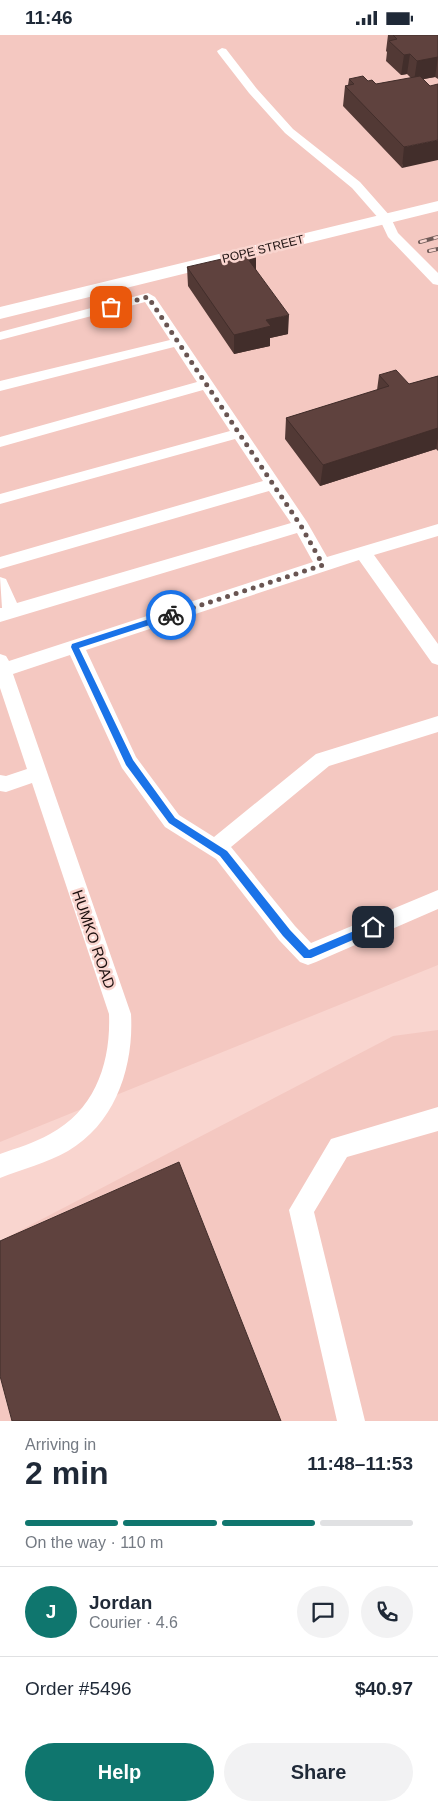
<!DOCTYPE html>
<html lang="en">
<head>
<meta charset="utf-8">
<style>
	body { margin:0; font-family:Arial,sans-serif; background:#f2f2f3; color:#1f2937; height:100vh; display:flex; flex-direction:column; font-size:19px; white-space:nowrap }
	* { box-sizing:border-box; margin:0 }
	p { font-size:16px; color:#747a83 }
	.icon { flex:none; width:28px; height:28px; fill:none; stroke:currentColor; stroke-width:2; stroke-linecap:round; stroke-linejoin:round }
	.map { position:relative; height:1386px; overflow:hidden }
	.side { display:flex; flex-direction:column; background:#fff; flex:1 }
	.side>* { flex:none }
	.pin { position:absolute; display:grid; place-items:center; width:42px; height:42px; color:#fff; margin:-21px; border-radius:10px; box-shadow:0 2px 8px #0006 }
	.courier { position:absolute; display:grid; place-items:center; width:50px; height:50px; margin:-25px; border:4px solid #1a73e8; border-radius:50%; background:#fff; color:#222; box-shadow:0 1px 6px #0007 }
	.summary em { font-style:normal; font-weight:800 }
	.summary div { display:flex; flex-direction:column-reverse }
	.summary { display:flex; align-items:center; justify-content:space-between; height:85px; padding:0 25px }
	h1 { font-size:32px; font-weight:800; line-height:38px }
	.bar { display:grid; grid-template-columns:repeat(4,1fr); gap:8px 5px; align-content:center; height:60px; padding:0 25px }
	.bar i { height:6px; border-radius:4px; background:#e0e1e3 }
	.bar .active { background:#0f766e }
	.bar p { grid-column:span 4 }
	.line { display:flex; align-items:center; gap:12px; padding:0 25px; border-top:1px solid #e0e1e3 }
	.line div { flex:1 }
	.round { display:grid; place-items:center; flex:none; width:52px; height:52px; border-radius:26px; background:#f2f2f3 }
	.action { display:flex; gap:10px; margin-top:auto; padding:10px 25px }
	.action a { flex:1; height:58px; border-radius:30px; background:#0f766e; color:#fff; font-size:20px; font-weight:800; line-height:58px; text-align:center }
	.action a+a { background:#f2f2f3; color:#1f2937 }
	.status { display:flex; justify-content:space-between; align-items:center; height:35px; padding:0 25px; background:#fff; direction:ltr }
	.status svg { height:14px; fill:currentColor }
	.map>svg:first-child { display:block }
	.built { fill:#f4c8c1 }
	.lines { fill:none; stroke-linecap:round; stroke-linejoin:round }
	.lane { fill:#fff; fill-rule:evenodd }
	.street { fill:#fff; fill-rule:evenodd }
	.rail-casing { stroke:#705b58; stroke-width:4 }
	.rail { stroke:#f9d5cf; stroke-width:2.5; stroke-dasharray:7; stroke-linecap:butt }
	.wall { fill:#523935 }
	.shaded-wall { fill:#422e2b }
	.building { fill:#5f423e; stroke:#422e2b }
	.route { fill:#1a73e8 }
	.done { stroke:#695552; stroke-width:5; stroke-dasharray:0 9 }
	.labels { text-anchor:middle; dominant-baseline:central; stroke-width:5; stroke-linejoin:round; paint-order:stroke }
	.far-street-label { font-size:12px; fill:#1c100f; stroke:#f9d5cf }
	.street-label { font-size:15px; fill:#1c100f; stroke:#f9d5cf }
</style>
</head>
<body>
<div class="status"><b>11:46</b><svg viewBox="0 0 49 12"><path d="M0 12V9h3v3zM5 12V6h3v6zM10 12V3h3v9zM15 12V0h3v12zM26 1h20v11H26zM47 4h2v5h-2z"/></svg></div>
<div class="map">
<svg width="438" height="1386" viewBox="0 0 438 1386">
	<rect width="100%" height="100%" fill="#f9d5cf"/>
	<path class="built" d="M0 0H438V930L0 1107Z
		M438 995V1386H0V1206L393 1001Z"/>
	<g class="lines">
		<path class="lane" d="M222 13 226 14 257 54 293 94 360 147 390 181 398 198 438 238V250L433 249 388 202 380 185 352 153 285 98 249 58 218 18 217 16Z
			M148 258 155 262 307 487 327 522 438 489V501L374 520 438 609V630L432 628 359 525 86 615 136 722 179 780 214 802 316 719 438 681V697L329 731 231 812 295 891 311 908 438 855V874L316 927 308 930 300 927 279 905 216 824 165 792 122 733 70 620 13 639 131 979C134 1031 116 1088 68 1116 47 1128 22 1134 0 1143V1119C17 1113 34 1108 50 1099 95 1075 111 1028 109 979L32 748 6 757 0 756V740L6 741 27 734 0 653V619L6 621 9 626 313 527 297 498 0 587V573H2L0 542 6 544 17 568 291 488 269 456 0 534V522L263 446 235 404 0 469V459L230 396 203 355 0 412V402L197 347 174 312 0 356V346L170 305 145 267 0 305V297Z
			M438 1072V1096L347 1122 314 1177 365 1386H337L289 1175 331 1104Z"/>
		<path class="street" d="M438 166V176L0 284V272Z"/>
		<defs>
			<path id="rail" d="M420 207 438 202
				M429 216 438 214"/>
		</defs>
		<use href="#rail" class="rail-casing"/>
		<use href="#rail" class="rail"/>
	</g>
	<path class="wall" d="M388 0H438V44L435 42 423 44 402 133 343 71 345 51 348 50 349 44 368 46 376 49 411 43 407 39 401 40 386 26 387 17 386 16Z
		M187 232 256 235 288 299 270 303V311L234 319 188 251Z
		M379 340 409 349 438 341V416L436 414 320 451 285 404 286 383 377 355Z"/>
	<path class="shaded-wall" d="M410 19 407 39 401 40 404 20Z
		M438 22 435 42 414 46 417 26Z
		M438 105V125L402 133 404 112Z
		M256 222V242L248 224Z
		M289 280 288 299 270 303V311L234 319V300L266 285Z
		M438 393V403L436 414 320 451 323 430Z"/>
	<path class="building" d="M393 0H438V22L417 26 410 19 404 20 389 6 397 4Z
		M363 41 368 46 372 45 376 49 420 41 430 51 438 49V105L404 112 345 51 354 49 349 44Z
		M252 217 256 222 248 224 289 280 266 285 271 291 234 300 187 232Z
		M396 335 409 349 438 341V393L323 430 286 383 389 351 379 340Z
		M179 1127 281 1386H12L0 1341V1206Z"/>
	<path class="route" d="M171 577 174 578V582L79 613 133 725 175 783 227 816 290 895 309 915 373 888 377 892 376 895 311 923H304L283 901 220 821 169 788 126 730 71 612 72 609Z"/>
	<g class="lines">
		<path class="done" d="M111 272 148 262 301 491 323 530 171 580"/>
	</g>
	<g class="labels">
		<g class="far-street-label">
			<text transform="translate(263 214) rotate(-14)">POPE STREET</text>
		</g>
		<g class="street-label">
			<text transform="translate(94 904) rotate(71)">HUMKO ROAD</text>
		</g>
	</g>
</svg>
<div class="pin" style="left:111px;top:272px;background:#ea580c"><svg class="icon" aria-label="bag" viewBox="0 0 24 24"><path d="M5 8h14l-1 12H6zM9 8a3 3 0 0 1 6 0"/></svg></div>
<div class="pin" style="left:373px;top:892px;background:#1f2937"><svg class="icon" aria-label="home" viewBox="0 0 24 24"><path d="M3 11l9-7 9 7M6 9v11h12V9"/></svg></div>
<div class="courier" style="left:171px;top:580px"><svg class="icon" aria-label="bike" viewBox="0 0 24 24"><circle cx="6" cy="16" r="4"/><circle cx="18" cy="16" r="4"/><path d="M6 16l4-8h5l3 8M10 8l3 8H6M13 5h3"/></svg></div>
</div>
<section class="side">
<div class="summary"><div><h1>2 min</h1><p>Arriving in</p></div><em>11:48–11:53</em></div>
<div class="bar"><i class="active"></i><i class="active"></i><i class="active"></i><i></i><p>On the way · 110 m</p></div>
<div class="line" style="height:90px"><b class="round" style="background:#0f766e;color:#fff">J</b><div><b>Jordan</b><p>Courier · 4.6</p></div><a class="round"><svg class="icon" aria-label="chat" viewBox="0 0 24 24"><path d="M4 5h16v11H9l-5 4z"/></svg></a><a class="round"><svg class="icon" aria-label="phone" viewBox="0 0 24 24"><path d="M5 4h4l2 5-3 2q2 4 5 5l2-3 5 2v4C11 20 4 13 5 4z"/></svg></a></div>
<div class="line" style="height:65px"><div>Order #5496</div><b>$40.97</b></div>
<div class="action"><a>Help</a><a>Share</a></div>
</section>
</body>
</html>
